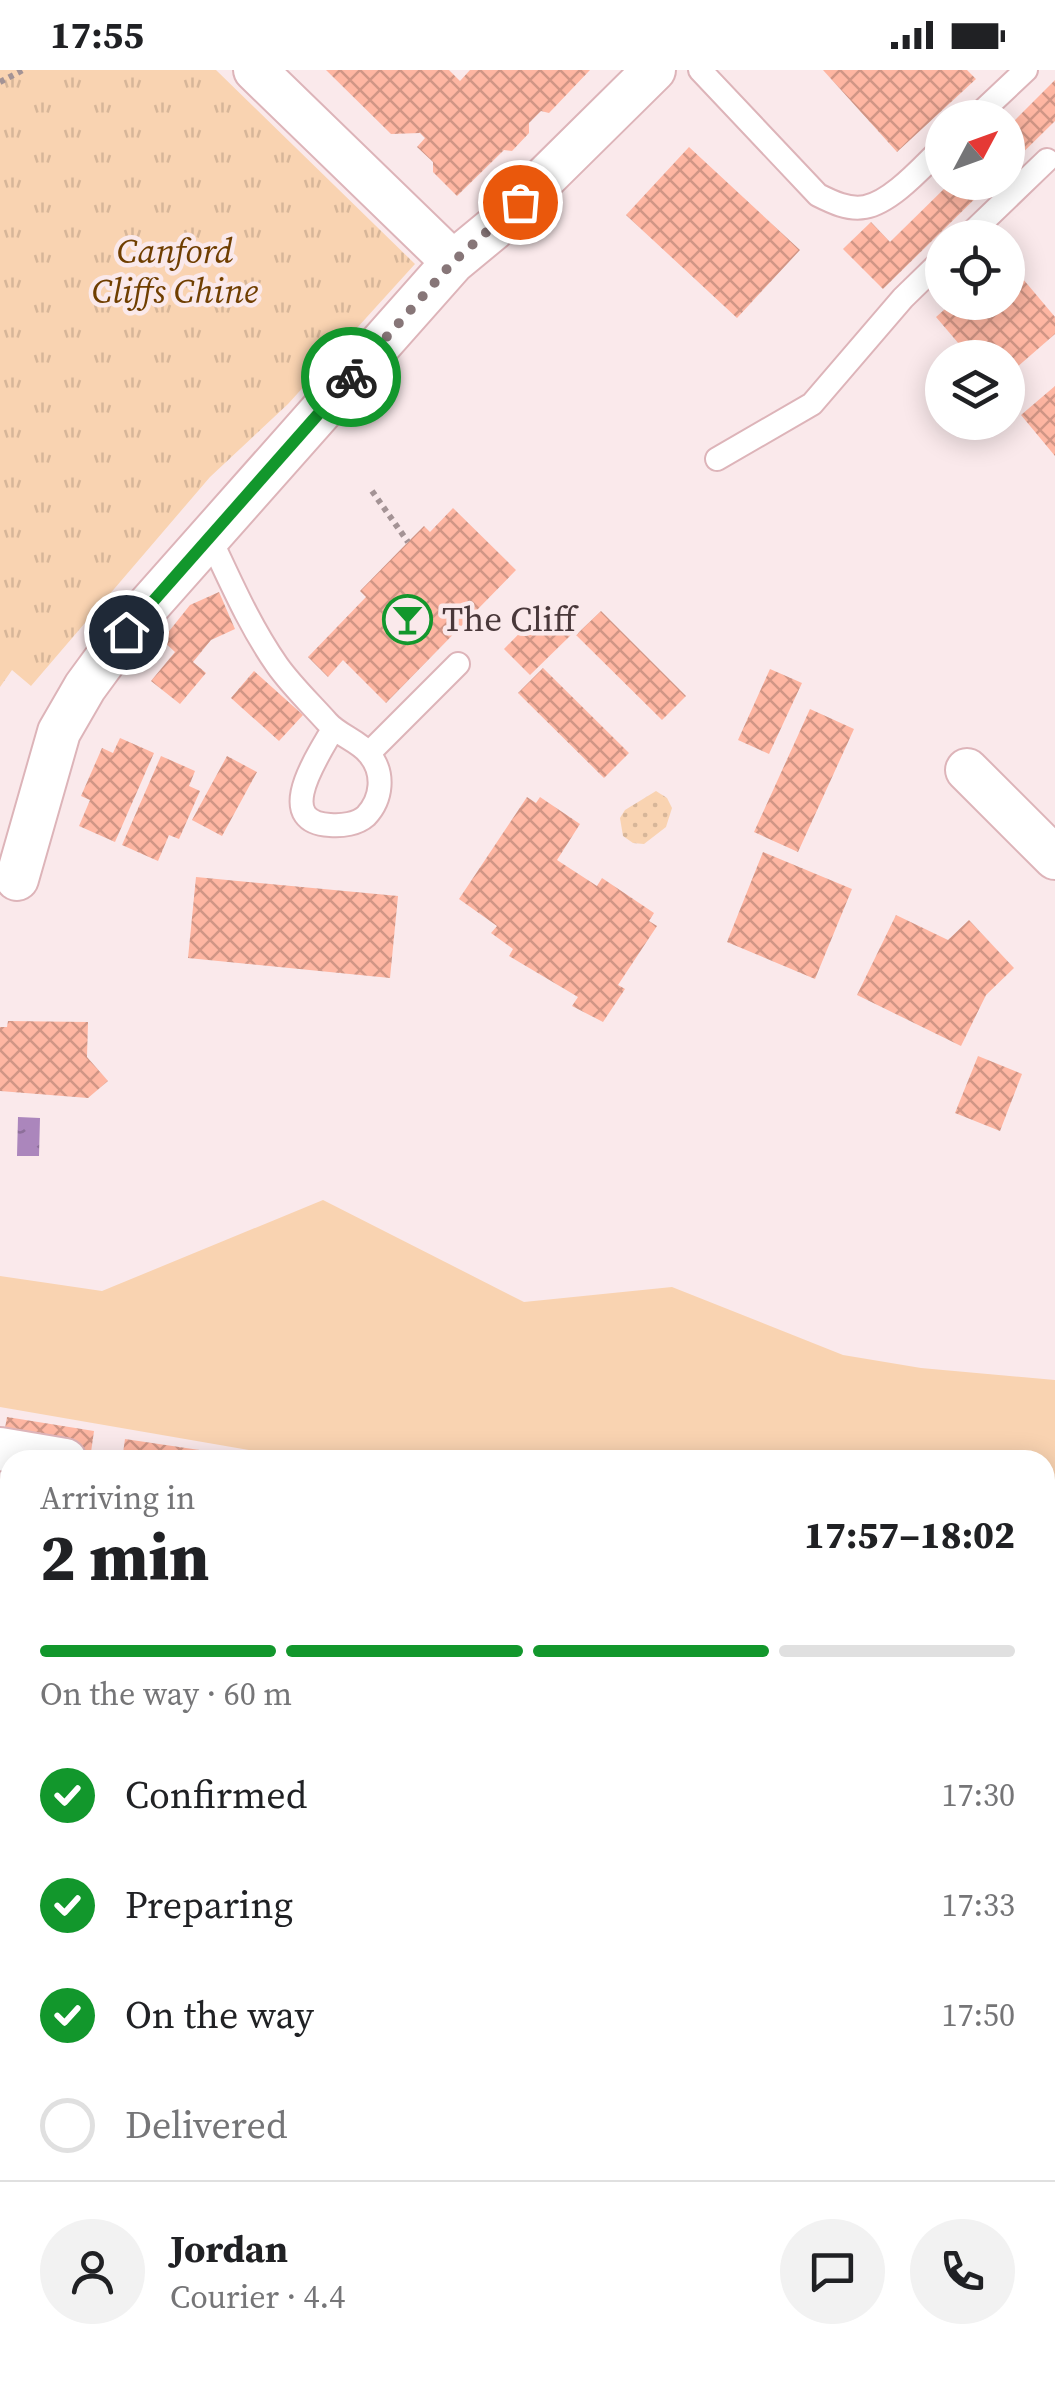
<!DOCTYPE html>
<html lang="en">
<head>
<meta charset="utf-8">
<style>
	body { margin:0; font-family:"Source Serif 4",serif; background:#f2f2f2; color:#202124; height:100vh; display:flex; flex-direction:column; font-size:38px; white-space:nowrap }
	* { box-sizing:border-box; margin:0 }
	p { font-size:32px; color:#757577 }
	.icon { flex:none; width:55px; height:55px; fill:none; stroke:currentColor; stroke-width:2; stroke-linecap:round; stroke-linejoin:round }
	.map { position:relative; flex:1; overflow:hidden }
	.drawer { position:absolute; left:0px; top:1380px; width:1055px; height:932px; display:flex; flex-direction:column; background:#fff; border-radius:30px 30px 0 0; box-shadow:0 5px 25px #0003 }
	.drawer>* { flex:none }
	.needle { width:65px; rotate:49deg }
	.controls { position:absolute; left:925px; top:30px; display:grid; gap:20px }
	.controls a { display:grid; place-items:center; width:100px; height:100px; border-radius:50%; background:#fff; box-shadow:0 5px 25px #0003; font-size:50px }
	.pin { position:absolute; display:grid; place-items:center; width:85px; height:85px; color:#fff; margin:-42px; border:5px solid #fff; border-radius:50%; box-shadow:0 2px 10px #0007 }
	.courier { position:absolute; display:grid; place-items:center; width:100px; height:100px; margin:-50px; border:8px solid #12972c; border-radius:50%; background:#fff; color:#222; box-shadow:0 2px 12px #0007 }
	.headline em { font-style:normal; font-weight:800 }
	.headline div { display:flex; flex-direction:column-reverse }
	.headline { display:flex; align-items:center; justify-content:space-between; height:170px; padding:0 40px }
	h1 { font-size:65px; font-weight:800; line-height:75px }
	.bar { display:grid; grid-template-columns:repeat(4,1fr); gap:15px 10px; align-content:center; height:120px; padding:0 40px }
	.bar i { height:12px; border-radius:8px; background:#e0e0e0 }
	.bar .current { background:#12972c }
	.bar p { grid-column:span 4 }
	.line { display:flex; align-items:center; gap:25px; padding:0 40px; border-top:2px solid #e0e0e0 }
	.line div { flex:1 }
	.round { display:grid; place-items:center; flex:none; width:105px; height:105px; border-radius:52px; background:#f2f2f2 }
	ol { padding:0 40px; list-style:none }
	li { display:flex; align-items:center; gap:30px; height:110px }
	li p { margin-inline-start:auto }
	li .icon { padding:10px; border-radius:50%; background:#12972c; color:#fff; stroke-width:4 }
	li:last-child { color:#757577 }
	li i { width:55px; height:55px; border:5px solid #e0e0e0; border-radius:50% }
	.status { display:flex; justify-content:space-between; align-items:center; height:70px; padding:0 50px; background:#fff; direction:ltr }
	.status svg { height:28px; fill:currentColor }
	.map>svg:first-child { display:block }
	.grass { fill:#f9d3b1 }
	.park { fill:url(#park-tufts) }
	.garden { fill:url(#garden-dots) }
	.water { fill:url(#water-ripples) }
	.building { fill:url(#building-cross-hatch) }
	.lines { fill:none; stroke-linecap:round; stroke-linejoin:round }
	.lane-casing { stroke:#ddb4b9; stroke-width:26 }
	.street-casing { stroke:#ddb4b9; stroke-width:46 }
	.path { stroke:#a49395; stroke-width:6; stroke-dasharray:5 5; stroke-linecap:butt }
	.lane { stroke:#fff; stroke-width:22 }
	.street { stroke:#fff; stroke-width:42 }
	.done { stroke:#877678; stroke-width:10; stroke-dasharray:0 18 }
	.route { stroke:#12972c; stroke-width:12 }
	.labels { text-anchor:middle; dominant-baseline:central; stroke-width:9; stroke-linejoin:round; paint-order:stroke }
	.park-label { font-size:35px; font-style:italic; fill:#6f3e00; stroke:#fae9eb }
	.poi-label { font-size:35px; fill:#49383a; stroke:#fae9eb; text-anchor:start }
</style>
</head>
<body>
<div class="status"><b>17:55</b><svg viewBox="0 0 49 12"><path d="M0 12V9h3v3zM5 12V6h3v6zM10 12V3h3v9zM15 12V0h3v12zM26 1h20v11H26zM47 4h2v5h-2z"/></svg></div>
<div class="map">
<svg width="1055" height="2312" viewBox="0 0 1055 2312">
	<defs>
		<pattern id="park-tufts" width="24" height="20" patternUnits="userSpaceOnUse" patternTransform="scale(2.5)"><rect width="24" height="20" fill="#f9d3b1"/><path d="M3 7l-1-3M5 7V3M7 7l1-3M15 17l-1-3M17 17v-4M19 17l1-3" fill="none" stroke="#d7b699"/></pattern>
		<pattern id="garden-dots" width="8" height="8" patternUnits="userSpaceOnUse" patternTransform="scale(2.5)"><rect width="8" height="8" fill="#f9d3b1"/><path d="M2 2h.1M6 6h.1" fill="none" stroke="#d7b699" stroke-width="1.8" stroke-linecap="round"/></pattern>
		<pattern id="water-ripples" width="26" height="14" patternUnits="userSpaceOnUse" patternTransform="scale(2.5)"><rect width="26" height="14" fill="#ab86bc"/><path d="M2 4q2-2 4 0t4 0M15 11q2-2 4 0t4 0" fill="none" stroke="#8d6f9a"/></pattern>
		<pattern id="building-cross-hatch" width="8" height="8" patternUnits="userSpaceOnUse" patternTransform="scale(2.5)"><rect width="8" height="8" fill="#feb6a2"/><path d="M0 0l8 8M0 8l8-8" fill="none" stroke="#d09585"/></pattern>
	</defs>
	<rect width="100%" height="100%" fill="#fae9eb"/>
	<path class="grass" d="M323 1130 524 1232 672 1217 843 1285 921 1298 1055 1310V1535L1045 1534V1390H307L0 1337V1206L102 1221Z"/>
	<path class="park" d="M0 0H216L415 194 288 334 210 407 31 616 12 600 0 617Z"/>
	<path class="garden" d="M656 721 667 728 672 738 666 757 644 774 633 773 623 766 620 748 625 740Z"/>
	<path class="water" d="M18 1047 40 1048 39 1086H17Z
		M0 1718 10 1720V2302H1045V1878L1055 1879V2312H0Z"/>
	<path class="building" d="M326 0H449L460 11 470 0H590L549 43 541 41 529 53V63L512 81 504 80 457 126 433 102V92L417 77 425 68 420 63 391 64Z
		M823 0H967L976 9 897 82Z
		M1055 10V51L1008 97V57Z
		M689 77 800 180 737 248 626 145Z
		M951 112H992L883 219 843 179 871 152 890 172Z
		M1023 209 1055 247V264L1008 305V288H971L936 247 953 232H1008V222Z
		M1055 316V386L1021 345Z
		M453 438 516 500 386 633 343 590 328 607 308 587 366 527 360 521 408 472 424 456 430 462Z
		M219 522 235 559 211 570 193 592 206 603 180 634 151 611 175 582 162 570 190 535Z
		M545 537 572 564 530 605 504 579Z
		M601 541 686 626 662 650 576 565Z
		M543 598 629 683 604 708 518 623Z
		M770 599 802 613 769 684 738 670Z
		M254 601 303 645 279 671 231 628Z
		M810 639 854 659 798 782 754 762Z
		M120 668 154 683 115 772 79 756 90 730 81 726 102 678 113 683Z
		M161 686 195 701 189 716 200 721 179 769 169 765 158 791 122 775Z
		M227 686 257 702 222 766 192 750Z
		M527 727 536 733 540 727 580 754 557 790 597 816 602 808 654 843 649 851 657 856 618 915 625 919 603 952 572 936 578 927 509 886 513 879 491 863 497 856 459 829Z
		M763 782 852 819 815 909 727 872Z
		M196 807 398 826 390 908 188 888Z
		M896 845 948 870 969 850 1014 898 986 925 961 976 857 925Z
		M8 951 88 952 87 987 108 1011 88 1028 0 1021V957H7Z
		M978 986 1022 1004 1000 1061 955 1043Z
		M7 1347 94 1361 91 1382 3 1369Z
		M125 1369 213 1382 212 1390H122Z"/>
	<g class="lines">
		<defs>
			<path id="lane" d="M700 0 818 125C832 132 848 140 865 137 892 132 923 96 942 78
				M975 48 1026 0
				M966 168 1047 90
				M717 389 812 334 903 228 942 190
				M209 466C230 510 249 555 277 595 291 615 310 633 327 652 338 665 359 671 369 684 385 703 382 729 366 746 357 754 342 756 330 755 271 752 320 683 333 659
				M369 683 458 594"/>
			<path id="street" d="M255 0 453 192
				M967 700 1055 788
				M17 809 59 662 85 617 126 561 453 192 493 159 654 0
				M0 1379 65 1390
				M1045 1562 1055 1564"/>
		</defs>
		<use href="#lane" class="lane-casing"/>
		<use href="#street" class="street-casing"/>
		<path class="path" d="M0 12 23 0
			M372 421 408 472"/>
		<use href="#lane" class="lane"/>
		<use href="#street" class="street"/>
	</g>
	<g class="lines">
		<path class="done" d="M351 307 453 192 520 132"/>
		<path class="route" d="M126 562 351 307"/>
	</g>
	<defs>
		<symbol id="bar-ring" viewBox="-11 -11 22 22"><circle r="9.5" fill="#fae9eb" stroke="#12972c" stroke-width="1.5"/><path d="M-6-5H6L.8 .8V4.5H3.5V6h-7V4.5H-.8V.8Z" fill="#12972c"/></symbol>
	</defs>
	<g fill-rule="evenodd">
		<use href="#bar-ring" x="380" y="522" width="55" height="55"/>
	</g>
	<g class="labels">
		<g class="park-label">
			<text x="175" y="181">Canford<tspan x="175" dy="40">Cliffs Chine</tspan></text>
		</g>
		<g class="poi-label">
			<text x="442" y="549">The Cliff</text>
		</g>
	</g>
</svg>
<div class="controls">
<a><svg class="needle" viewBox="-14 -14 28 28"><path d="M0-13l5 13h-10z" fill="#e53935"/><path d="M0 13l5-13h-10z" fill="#757577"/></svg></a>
<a><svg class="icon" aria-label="locate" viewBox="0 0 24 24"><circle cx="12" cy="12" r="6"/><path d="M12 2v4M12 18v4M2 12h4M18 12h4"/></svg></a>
<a><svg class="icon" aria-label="layers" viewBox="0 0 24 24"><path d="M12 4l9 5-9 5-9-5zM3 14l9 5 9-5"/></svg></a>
</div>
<div class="pin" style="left:520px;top:132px;background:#ea580c"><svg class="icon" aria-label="bag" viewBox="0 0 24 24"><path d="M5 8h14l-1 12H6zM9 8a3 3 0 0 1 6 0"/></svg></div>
<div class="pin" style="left:126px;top:562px;background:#1f2937"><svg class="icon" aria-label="home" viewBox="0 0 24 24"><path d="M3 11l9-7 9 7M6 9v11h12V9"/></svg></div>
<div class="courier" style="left:351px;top:307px"><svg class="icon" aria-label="bike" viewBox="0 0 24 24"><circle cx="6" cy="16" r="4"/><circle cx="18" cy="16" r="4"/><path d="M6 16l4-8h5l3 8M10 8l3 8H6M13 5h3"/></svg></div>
<section class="drawer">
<div class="headline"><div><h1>2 min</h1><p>Arriving in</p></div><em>17:57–18:02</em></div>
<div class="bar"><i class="current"></i><i class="current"></i><i class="current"></i><i></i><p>On the way · 60 m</p></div>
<ol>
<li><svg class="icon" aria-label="check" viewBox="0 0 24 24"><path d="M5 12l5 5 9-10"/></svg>Confirmed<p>17:30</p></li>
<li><svg class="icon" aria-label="check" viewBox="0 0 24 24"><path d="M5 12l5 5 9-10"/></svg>Preparing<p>17:33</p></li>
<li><svg class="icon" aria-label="check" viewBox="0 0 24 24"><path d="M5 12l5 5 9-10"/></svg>On the way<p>17:50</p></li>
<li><i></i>Delivered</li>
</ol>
<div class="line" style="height:180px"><a class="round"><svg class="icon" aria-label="person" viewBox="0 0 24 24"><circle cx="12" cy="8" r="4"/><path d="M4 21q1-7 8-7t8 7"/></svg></a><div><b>Jordan</b><p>Courier · 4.4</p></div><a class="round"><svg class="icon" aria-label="chat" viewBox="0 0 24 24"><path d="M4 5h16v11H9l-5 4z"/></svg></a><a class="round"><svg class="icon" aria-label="phone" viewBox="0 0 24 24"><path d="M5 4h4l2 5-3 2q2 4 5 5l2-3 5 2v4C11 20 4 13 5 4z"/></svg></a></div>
</section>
</div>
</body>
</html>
